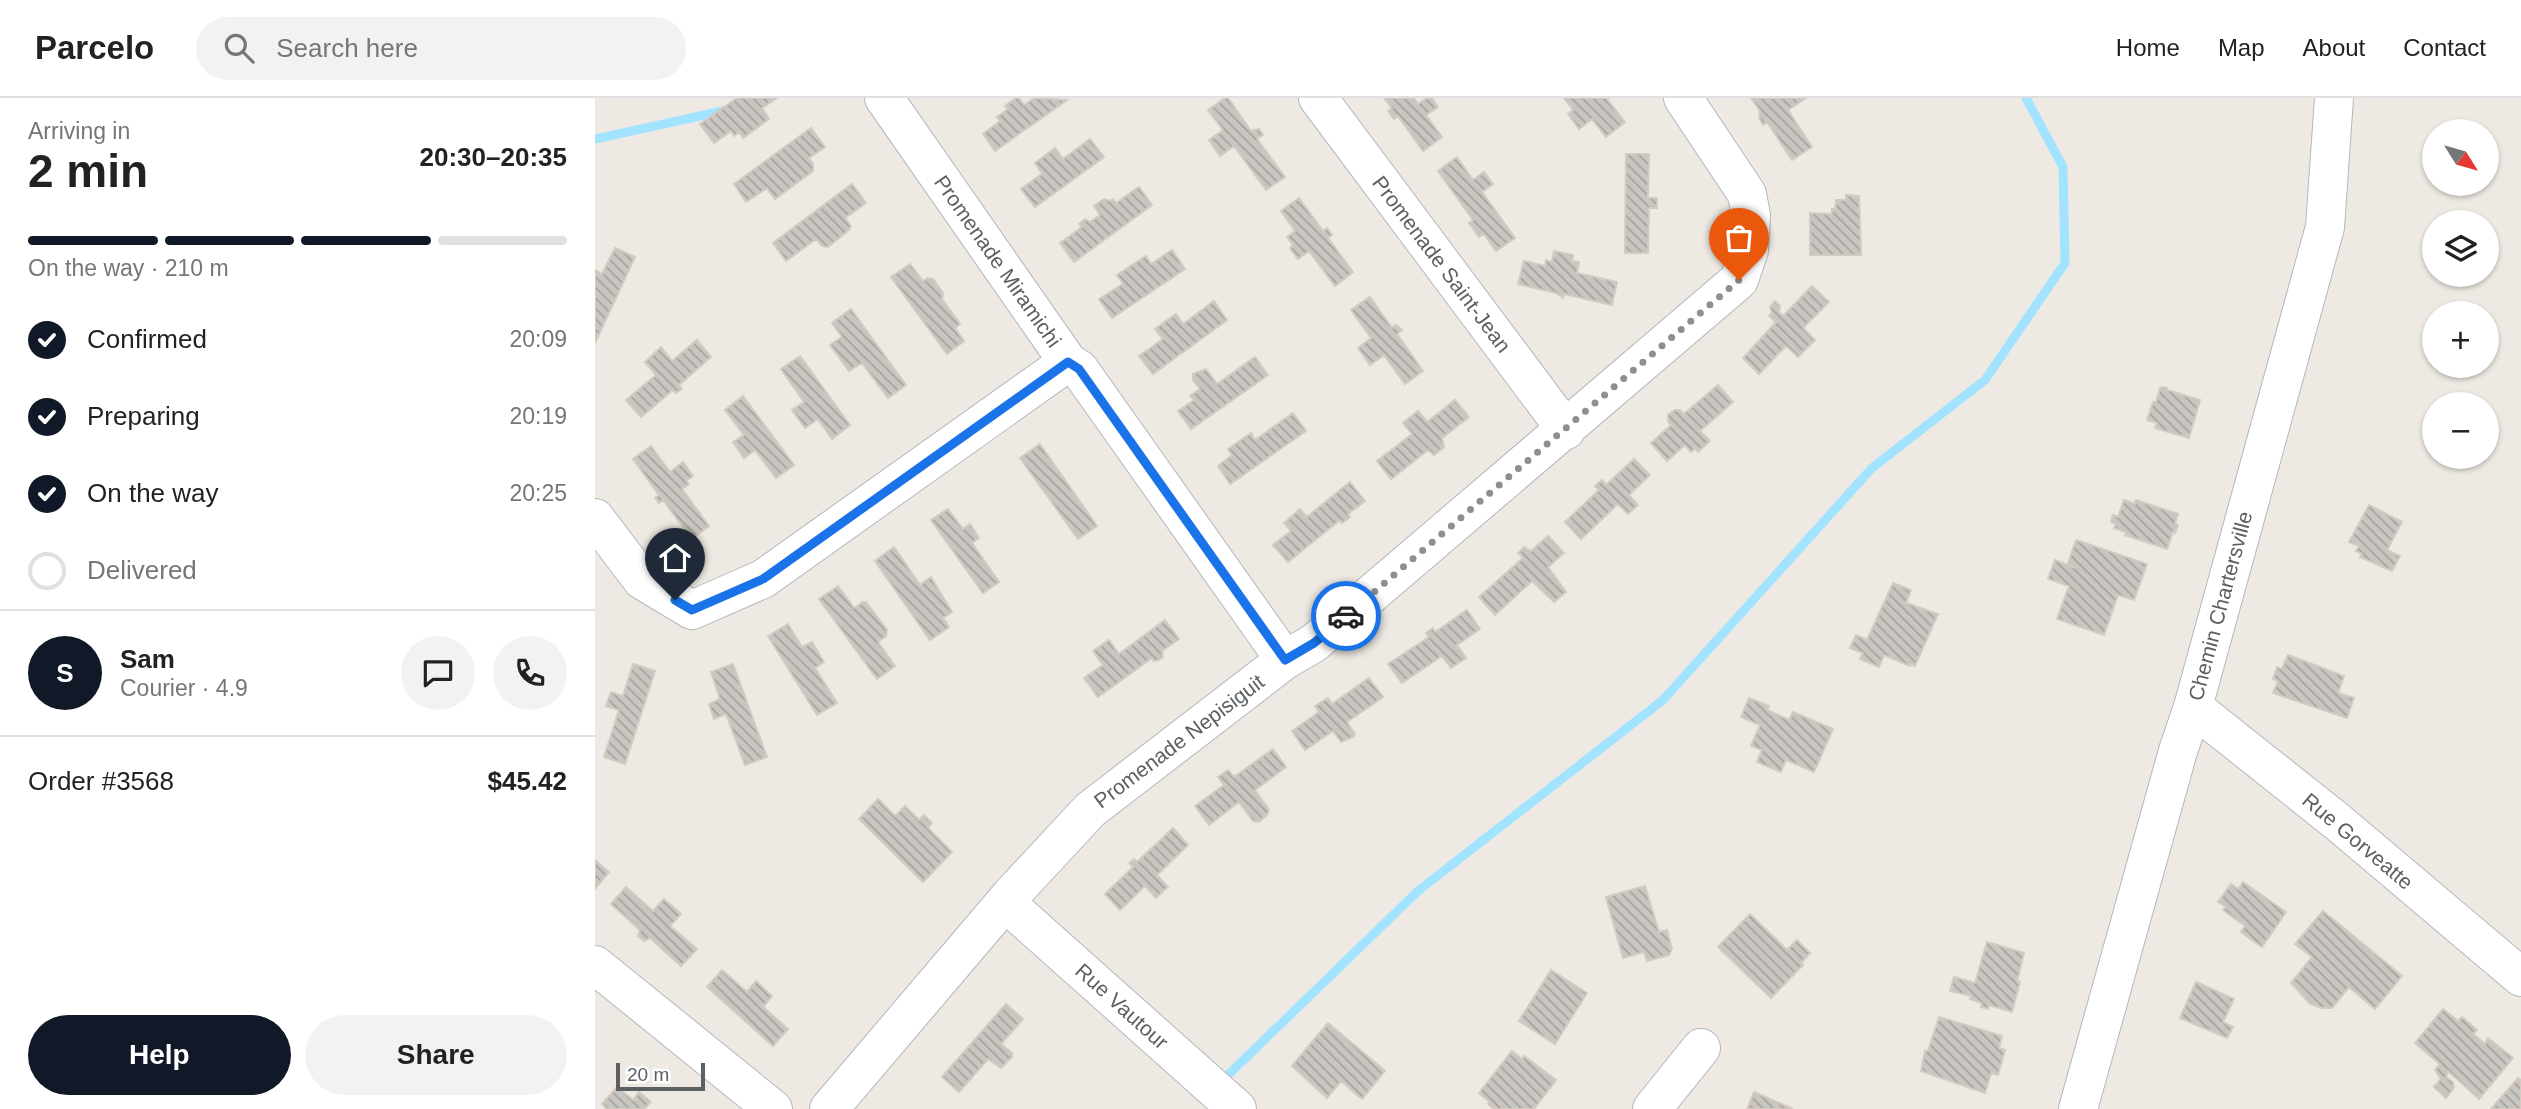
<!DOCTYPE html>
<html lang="en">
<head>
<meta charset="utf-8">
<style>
	body { margin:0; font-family:Arial,sans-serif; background:#f2f2f2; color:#222; height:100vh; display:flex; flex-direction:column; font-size:26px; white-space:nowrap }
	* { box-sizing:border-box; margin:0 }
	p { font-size:23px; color:#767676 }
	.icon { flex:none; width:38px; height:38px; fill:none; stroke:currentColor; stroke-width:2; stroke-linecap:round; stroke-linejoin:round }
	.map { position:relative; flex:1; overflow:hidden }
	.drawer { display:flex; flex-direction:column; background:#fff; width:595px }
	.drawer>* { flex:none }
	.needle { width:46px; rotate:127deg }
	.tools { position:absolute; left:1827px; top:21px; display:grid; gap:14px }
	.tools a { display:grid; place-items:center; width:77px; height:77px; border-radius:50%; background:#fff; box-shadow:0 2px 5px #0004; font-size:35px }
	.scale { position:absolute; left:21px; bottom:18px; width:89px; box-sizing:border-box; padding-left:7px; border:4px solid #5b6064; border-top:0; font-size:19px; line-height:24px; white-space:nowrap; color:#5b6064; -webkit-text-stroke:5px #fff; paint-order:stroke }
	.pin { position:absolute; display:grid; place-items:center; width:60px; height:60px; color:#fff; margin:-72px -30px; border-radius:50% 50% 50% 0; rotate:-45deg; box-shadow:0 0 7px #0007 }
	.pin .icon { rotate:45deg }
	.courier { position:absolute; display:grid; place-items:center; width:70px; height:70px; margin:-35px; border:5px solid #1a73e8; border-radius:50%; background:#fff; color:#222; box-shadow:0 2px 9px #0007 }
	.head em { font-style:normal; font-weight:700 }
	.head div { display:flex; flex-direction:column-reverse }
	.head { display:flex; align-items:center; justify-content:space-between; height:119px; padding:0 28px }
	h1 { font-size:46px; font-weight:700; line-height:52px }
	.bar { display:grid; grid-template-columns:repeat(4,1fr); gap:10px 7px; align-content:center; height:84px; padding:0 28px }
	.bar i { height:9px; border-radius:5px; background:#e0e0e0 }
	.bar .selected { background:#111827 }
	.bar p { grid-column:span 4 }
	.line { display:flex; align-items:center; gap:18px; padding:0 28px; border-top:2px solid #e0e0e0 }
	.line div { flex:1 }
	.round { display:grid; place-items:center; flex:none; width:74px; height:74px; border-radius:37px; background:#f2f2f2 }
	ol { padding:0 28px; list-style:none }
	li { display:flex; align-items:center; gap:21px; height:77px }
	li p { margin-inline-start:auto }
	li .icon { padding:7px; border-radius:50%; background:#111827; color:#fff; stroke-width:4 }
	li:last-child { color:#767676 }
	li i { width:38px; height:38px; border:4px solid #e0e0e0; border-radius:50% }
	.cta { display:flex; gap:14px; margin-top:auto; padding:14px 28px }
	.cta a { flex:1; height:80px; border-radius:42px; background:#111827; color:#fff; font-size:28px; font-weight:700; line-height:80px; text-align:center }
	.cta a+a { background:#f2f2f2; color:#222 }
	header { display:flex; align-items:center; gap:42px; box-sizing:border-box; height:98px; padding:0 35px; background:#fff; border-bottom:2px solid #e0e0e0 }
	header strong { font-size:33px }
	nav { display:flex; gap:38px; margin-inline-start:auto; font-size:24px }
	.search { width:490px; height:63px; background:#f2f2f2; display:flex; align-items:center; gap:18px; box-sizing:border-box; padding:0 24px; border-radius:38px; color:#767676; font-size:26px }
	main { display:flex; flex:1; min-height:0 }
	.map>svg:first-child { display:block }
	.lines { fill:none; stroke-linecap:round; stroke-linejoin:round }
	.stream { stroke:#a2e3ff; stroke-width:9 }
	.building { fill:url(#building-back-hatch); stroke:#d3cbc1; stroke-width:2 }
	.minor-casing { stroke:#b4b7bb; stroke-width:40 }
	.minor { stroke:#fff; stroke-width:38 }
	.done { stroke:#8e9090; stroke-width:7; stroke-dasharray:0 12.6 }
	.route { stroke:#1a73e8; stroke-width:9 }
	.labels { text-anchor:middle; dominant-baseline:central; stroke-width:5; stroke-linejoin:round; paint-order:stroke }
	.street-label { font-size:21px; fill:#5b6064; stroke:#fff }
</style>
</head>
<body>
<header>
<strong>Parcelo</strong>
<div class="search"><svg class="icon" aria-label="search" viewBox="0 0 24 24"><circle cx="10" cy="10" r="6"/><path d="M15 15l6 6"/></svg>Search here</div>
<nav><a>Home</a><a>Map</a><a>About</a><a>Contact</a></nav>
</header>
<main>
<section class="drawer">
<div class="head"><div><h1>2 min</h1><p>Arriving in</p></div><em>20:30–20:35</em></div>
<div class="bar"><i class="selected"></i><i class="selected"></i><i class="selected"></i><i></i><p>On the way · 210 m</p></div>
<ol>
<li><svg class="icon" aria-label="check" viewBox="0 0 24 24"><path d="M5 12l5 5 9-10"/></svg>Confirmed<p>20:09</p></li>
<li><svg class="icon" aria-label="check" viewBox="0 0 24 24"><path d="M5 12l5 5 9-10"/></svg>Preparing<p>20:19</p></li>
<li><svg class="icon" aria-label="check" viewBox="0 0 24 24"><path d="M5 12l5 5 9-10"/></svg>On the way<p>20:25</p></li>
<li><i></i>Delivered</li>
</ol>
<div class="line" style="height:126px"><b class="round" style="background:#111827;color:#fff">S</b><div><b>Sam</b><p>Courier · 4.9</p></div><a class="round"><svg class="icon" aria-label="chat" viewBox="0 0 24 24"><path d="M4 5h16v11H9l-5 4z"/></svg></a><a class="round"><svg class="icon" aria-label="phone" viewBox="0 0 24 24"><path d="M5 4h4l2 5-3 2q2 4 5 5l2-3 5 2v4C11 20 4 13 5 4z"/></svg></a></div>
<div class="line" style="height:91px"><div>Order #3568</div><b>$45.42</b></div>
<div class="cta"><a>Help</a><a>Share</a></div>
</section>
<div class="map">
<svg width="1926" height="1011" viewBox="0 0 1926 1011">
	<defs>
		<pattern id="building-back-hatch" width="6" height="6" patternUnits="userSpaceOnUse" patternTransform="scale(1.75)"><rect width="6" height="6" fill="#c9c5c0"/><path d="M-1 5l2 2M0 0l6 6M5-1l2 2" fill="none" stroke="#a6a3a0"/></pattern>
	</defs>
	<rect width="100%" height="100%" fill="#eeeae3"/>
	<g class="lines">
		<path class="stream" d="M0 41 132 12
			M626 987 634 976 823 793 1068 602 1277 370 1390 282 1470 165 1468 69 1431 0"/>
	</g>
	<path class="building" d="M142 0H182L167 10 174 21 148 40 144 34 139 38 136 33 119 45 105 26Z
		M421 0H424L429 7 439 0 472 2 400 53 388 36 405 23 402 19 413 11 410 8Z
		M630 0H633L656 33 664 31 668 37 662 41 690 79 671 92 639 48 625 58 614 42 628 32 613 12Z
		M789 0H819L823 6 832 0H837L843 9 831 17 847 39 828 53 803 18 799 21 793 13 797 10Z
		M969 0H1014L1012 1 1030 24 1011 39 997 21 984 31 973 16 978 12Z
		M1156 0H1211L1193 12 1217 49 1197 62 1172 24 1168 27 1164 20 1165 13Z
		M216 30 230 49 214 60 218 66V73L180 101 172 90 151 104 139 86Z
		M495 41 509 59 440 109 426 91 447 76 440 65 460 50 468 61Z
		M1031 56H1054L1053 100H1062V110H1054L1053 155H1030Z
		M862 59 878 82 889 74 898 86 887 94 920 140 901 153 889 136 884 139 874 125 878 122 843 73Z
		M257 86 271 105 250 120 256 128 254 132 233 149 227 148 221 141 191 163 178 145Z
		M544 89 557 107 479 164 465 145 487 129 484 126 490 121 495 124 505 117 499 108 509 101 515 103 518 101 521 105Z
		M1251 97 1264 98 1266 157H1215V115L1237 116V111H1240L1241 102H1251Z
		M704 100 728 133 732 130 737 137 733 140 758 174 740 188 714 153 703 161 695 150 698 147 692 139 700 133 686 113Z
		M20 150 40 159 0 245V172L7 176Z
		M577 152 590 171 517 220 504 201 528 186 522 177 551 158 556 166Z
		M959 153 978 157 977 163 984 164 982 175 1022 184 1017 207 969 196 968 200 961 195 923 186 929 163 950 168 951 162 957 164Z
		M315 166 328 183 333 180 338 181 348 195 347 201 365 226 360 230 369 243 352 256 296 179Z
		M1217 188 1234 204 1208 230 1220 242 1203 259 1191 248 1164 276 1148 260 1181 224 1174 218 1177 215 1175 209 1180 203 1185 208 1184 214 1188 218Z
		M775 199 797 230 800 227 804 229 807 232 802 236 828 273 810 286 789 257 775 267 763 250 776 240 756 212Z
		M619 203 632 222 558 276 544 258 568 241 560 231 581 216 588 226Z
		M256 211 311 287 293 300 267 265 254 273 235 247 247 239 237 225Z
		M102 242 116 259 84 287 87 291 81 295 78 292 46 319 31 302 61 277 50 264 66 249 77 263Z
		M205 258 255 327 237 341 223 321 210 330 197 312 209 304 186 271Z
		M660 259 673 277 596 331 583 313 599 302 595 298 605 291 598 282V276L611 271 622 286Z
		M1123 287 1138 304 1105 333 1115 343 1103 354 1100 350 1096 354 1090 347 1072 363 1056 345 1076 327 1073 323V317L1080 312H1085L1089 316Z
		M1568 289 1572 290V292L1605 302 1594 340 1560 330 1562 325 1552 322 1558 304H1561L1565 290Z
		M148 298 199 367 181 380 160 352 149 360 138 344 149 337 130 312Z
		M860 302 874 319 847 340 849 349 839 357 833 352 796 381 782 363 817 336 808 325 823 313 832 324Z
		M698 315 711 333 635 386 623 368 637 357 633 351 656 335 660 342Z
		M445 346 502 428 483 441 425 360Z
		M56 348 75 374 88 364 98 378 91 383 94 386 87 391 114 428 97 441 68 402 64 405 60 400 64 397 38 361Z
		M1039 361 1055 377 1034 397 1043 407 1033 416 1023 406 986 441 970 424 1004 392 1000 388 1007 382 1011 387Z
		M755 384 770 403 753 416 755 419 747 425 745 422 693 464 678 447 696 433 689 425 705 411 712 419Z
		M1529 402 1540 406 1541 402 1583 416 1580 426 1583 427 1580 435 1578 434 1572 451 1530 437 1531 434 1519 430 1521 426 1516 424 1518 417 1523 419Z
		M1774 407 1807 424 1792 452 1805 458 1797 473 1765 459 1767 456 1761 453 1764 448 1754 444Z
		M353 411 368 431 375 426 384 440 377 445 404 484 388 495 336 422Z
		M953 438 969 455 953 469 971 494 959 504 937 483 900 517 884 499 928 460 923 455 929 449 936 453Z
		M1481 442 1552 466 1539 502 1523 497 1509 537 1462 521 1474 488 1453 481 1460 462 1481 470 1473 465Z
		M299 449 325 487 336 479 357 514 348 520 354 529 335 542 280 463Z
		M1298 485 1316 492 1311 505 1343 516 1320 568 1316 566 1315 568 1289 557 1284 569 1265 561 1268 555 1255 550 1261 537 1272 542Z
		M243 488 259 510 268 504H271L292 532 291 538 283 544 300 568 282 581 224 501Z
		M872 512 885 531 862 547 871 560 856 570 847 558 807 585 793 566 834 539 831 535 838 530 840 534Z
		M570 522 584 541 567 553 568 559 564 562 559 563 557 560 503 599 489 580 508 567 498 553 514 542 524 556Z
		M193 526 207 549 217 544 229 564 220 570 242 605 222 617 173 538Z
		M1693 557 1749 578 1743 595 1759 600 1752 620 1678 595 1683 583 1678 581 1682 569 1687 571Z
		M38 566 60 573 30 666 9 659 24 612 11 608 16 594 28 598Z
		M138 566 172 659 150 667 131 616 119 621 114 606 125 601 116 574Z
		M774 580 788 599 752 624 760 636 758 639 746 644 738 633 710 652 697 633 724 614 720 608 733 600 737 606Z
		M1154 600 1174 608 1172 612 1194 622 1198 614 1238 631 1219 674 1191 662 1186 674 1162 664 1167 652 1156 648 1165 627 1146 619Z
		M678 651 691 669 660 692 674 712 672 717 664 724 658 723 644 704 614 727 600 708 629 687 623 679 633 672 639 679Z
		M283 701 300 718 310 708 324 722 329 717 337 725 333 730 357 754 328 784 264 721Z
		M578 730 593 747 562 777 573 789 561 800 550 788 525 812 510 796 538 769 534 765 539 761 542 764Z
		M0 762 14 774 0 791Z
		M1648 784 1691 814 1667 849 1646 834 1650 828 1628 812 1631 809 1623 804 1636 786 1643 791Z
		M1050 788 1064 834 1072 832 1077 851 1074 857 1052 863 1049 854 1028 860 1011 799Z
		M31 789 58 813 69 801 86 816 75 828 102 851 86 868 55 840 49 843 43 838 45 832 16 806Z
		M1728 813 1807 878 1780 911 1754 889 1737 910H1727L1715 906 1696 885 1717 859 1700 846Z
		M1155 816 1192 852 1202 842 1215 855 1206 865 1208 867 1176 900 1123 849Z
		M1392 844 1429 855 1422 883 1425 884 1417 914 1394 907 1393 911 1386 909 1387 905 1375 901 1376 898 1355 893 1359 879 1380 885Z
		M127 872 152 894 161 883 177 898 168 909 193 931 178 948 112 889Z
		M956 872 992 895 960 946 924 923Z
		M1601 884 1639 901 1628 924 1638 929 1632 940 1585 920Z
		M411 906 428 921 406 946 417 955V959L406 970 393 961 364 994 347 979Z
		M1848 911 1863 923 1867 919 1882 932 1878 936 1890 946 1893 940 1918 960 1884 1001 1853 973 1851 979 1858 984 1859 990 1851 1000 1839 989 1846 981 1840 972 1845 966 1820 945Z
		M1344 919 1407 938 1404 950 1410 952 1403 977 1396 975 1390 995 1326 973 1330 953H1333Z
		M733 925 790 973 767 1001 746 983 732 1000 697 968Z
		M917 953 927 961 929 958 961 982 939 1011H899L893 1006 895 1004 884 995Z
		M1923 980 1926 982V1011H1896Z
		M22 989 38 1002 44 994 56 1004 49 1011H12L7 1006Z
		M1159 994 1198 1011H1152Z"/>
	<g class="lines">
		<defs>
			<path id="minor" d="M289 0 473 264 484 271 690 562
				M723 0 971 332
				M0 420 47 482 97 512 168 481 473 264
				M1598 609 1744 725 1926 879
				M411 805 642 1011
				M0 867 178 1011
				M234 1011 416 797 495 712 690 562 719 545 1144 182 1154 152 1156 117 1152 96 1088 0
				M1057 1011 1106 950
				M1483 1011 1583 653 1598 609 1730 129 1739 0"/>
		</defs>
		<use href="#minor" class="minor-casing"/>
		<use href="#minor" class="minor"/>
	</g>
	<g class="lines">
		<path class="done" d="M751 518 1144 182"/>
		<path class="route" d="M80 502 97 512 168 481 473 264 484 271 690 562 719 545 751 518"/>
	</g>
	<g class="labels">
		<g class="street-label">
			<text transform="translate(403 163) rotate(55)">Promenade Miramichi</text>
			<text transform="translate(847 166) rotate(53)">Promenade Saint-Jean</text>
			<text transform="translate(1625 508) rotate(-75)">Chemin Chartersville</text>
			<text transform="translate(584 643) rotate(-37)">Promenade Nepisiguit</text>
			<text transform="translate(1763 743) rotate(40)">Rue Gorveatte</text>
			<text transform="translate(527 908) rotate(42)">Rue Vautour</text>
		</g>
	</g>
</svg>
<div class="tools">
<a><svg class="needle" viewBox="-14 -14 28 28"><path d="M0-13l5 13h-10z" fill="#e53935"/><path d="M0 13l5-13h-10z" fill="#767676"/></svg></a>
<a><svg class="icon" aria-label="layers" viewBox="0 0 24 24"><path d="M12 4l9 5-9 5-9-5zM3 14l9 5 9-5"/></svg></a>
<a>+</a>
<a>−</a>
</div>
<div class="scale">20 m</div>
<div class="pin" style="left:1144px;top:182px;background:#ea580c"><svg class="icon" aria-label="bag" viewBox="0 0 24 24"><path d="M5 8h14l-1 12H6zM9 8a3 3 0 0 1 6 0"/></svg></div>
<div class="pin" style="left:80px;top:502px;background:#1f2937"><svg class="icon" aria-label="home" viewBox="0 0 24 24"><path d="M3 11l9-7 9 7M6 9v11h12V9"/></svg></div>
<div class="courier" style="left:751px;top:518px"><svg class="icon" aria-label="car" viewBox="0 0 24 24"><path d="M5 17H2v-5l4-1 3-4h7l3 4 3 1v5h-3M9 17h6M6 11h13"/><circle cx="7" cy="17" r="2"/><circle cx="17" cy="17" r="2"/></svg></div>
</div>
</main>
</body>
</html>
